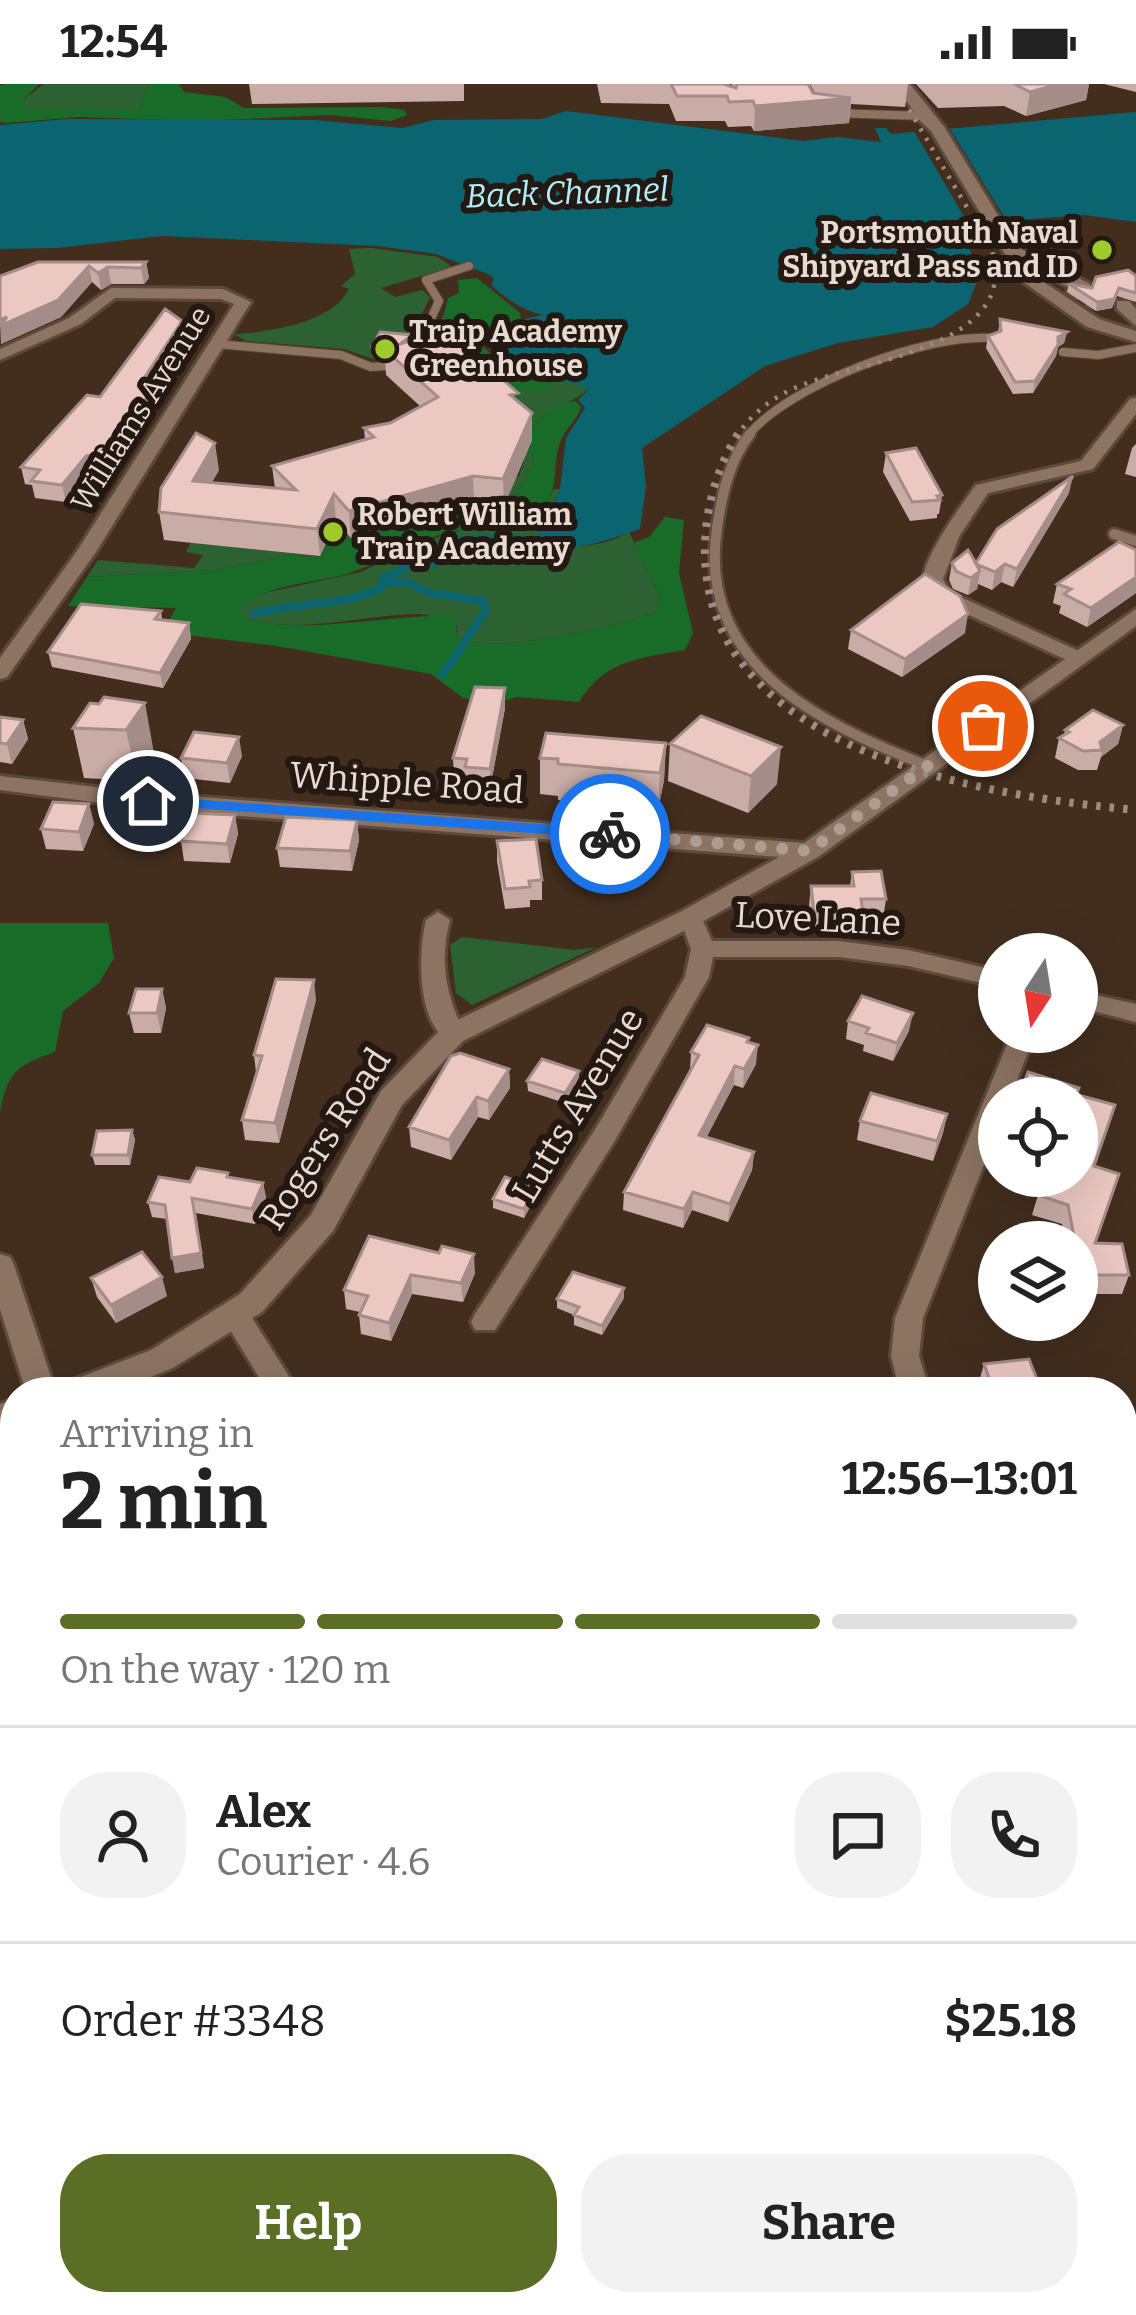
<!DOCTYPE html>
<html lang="en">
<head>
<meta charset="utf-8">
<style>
	body { margin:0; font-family:Bitter,serif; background:#f2f2f2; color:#222; height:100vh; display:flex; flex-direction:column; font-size:45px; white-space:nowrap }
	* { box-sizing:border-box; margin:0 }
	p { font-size:39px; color:#767676 }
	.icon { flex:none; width:66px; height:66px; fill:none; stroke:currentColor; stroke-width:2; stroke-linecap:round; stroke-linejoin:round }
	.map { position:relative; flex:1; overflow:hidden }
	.sheet { position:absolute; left:0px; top:1293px; width:1137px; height:939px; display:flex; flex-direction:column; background:#fff; border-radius:48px 48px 0 0; box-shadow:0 12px 48px #0002 }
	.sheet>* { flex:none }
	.needle { width:78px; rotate:192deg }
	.tools { position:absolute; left:978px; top:849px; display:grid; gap:24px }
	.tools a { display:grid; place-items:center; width:120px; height:120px; border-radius:50%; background:#fff; box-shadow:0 12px 48px #0002; font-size:60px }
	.pin { position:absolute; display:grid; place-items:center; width:102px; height:102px; color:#fff; margin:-51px; border:6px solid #fff; border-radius:50%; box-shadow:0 3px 12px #0007 }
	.courier { position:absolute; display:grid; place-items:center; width:120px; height:120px; margin:-60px; border:9px solid #1a73e8; border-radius:50%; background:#fff; color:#222; box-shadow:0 3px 15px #0007 }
	.headline em { font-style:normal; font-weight:700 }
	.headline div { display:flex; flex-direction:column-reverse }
	.headline { display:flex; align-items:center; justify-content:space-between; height:204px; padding:0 60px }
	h1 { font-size:78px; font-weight:700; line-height:90px }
	.bar { display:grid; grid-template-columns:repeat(4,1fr); gap:18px 12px; align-content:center; height:144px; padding:0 60px }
	.bar i { height:15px; border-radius:9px; background:#e0e0e0 }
	.bar .selected { background:#5a6e26 }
	.bar p { grid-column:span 4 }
	.line { display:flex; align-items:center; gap:30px; padding:0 60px; border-top:3px solid #e0e0e0 }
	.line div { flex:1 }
	.round { display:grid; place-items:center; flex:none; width:126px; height:126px; border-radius:48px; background:#f2f2f2 }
	.action { display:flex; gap:24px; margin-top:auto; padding:24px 60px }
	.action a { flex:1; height:138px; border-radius:48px; background:#5a6e26; color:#fff; font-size:48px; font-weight:700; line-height:138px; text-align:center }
	.action a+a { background:#f2f2f2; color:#222 }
	.status { display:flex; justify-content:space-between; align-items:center; height:84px; padding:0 60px; background:#fff; direction:ltr }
	.status svg { height:33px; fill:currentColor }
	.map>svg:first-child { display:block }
	.green { fill:#2c6131 }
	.forest { fill:#196c28 }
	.water { fill:#0a6571 }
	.pier { fill:#432e1e }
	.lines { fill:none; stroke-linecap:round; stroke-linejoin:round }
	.stream { stroke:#0a6571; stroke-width:8 }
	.secondary-tunnel { stroke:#5c4839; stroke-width:16; stroke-dasharray:16 9; stroke-linecap:butt }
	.lane-far1-casing { stroke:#5b493b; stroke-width:10 }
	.lane-casing { stroke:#5b493b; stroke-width:15 }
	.street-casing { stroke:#5b493b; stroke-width:6 }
	.secondary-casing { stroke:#5b493b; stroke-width:6 }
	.lane-far1 { stroke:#8c7362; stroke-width:8 }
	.lane { stroke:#8c7362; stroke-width:10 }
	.street { fill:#8c7362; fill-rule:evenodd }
	.secondary { fill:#8c7362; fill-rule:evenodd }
	.rail-far1 { stroke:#9c8b7e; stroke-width:4.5; stroke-dasharray:3 8; stroke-linecap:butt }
	.rail { stroke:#9c8b7e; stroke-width:8; stroke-dasharray:4.5 9; stroke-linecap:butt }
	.wall { fill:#caaca7 }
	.shaded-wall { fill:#a48c88 }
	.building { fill:#ebc8c2; stroke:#a48c88; stroke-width:3 }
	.route { fill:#1a73e8 }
	.done { stroke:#ae9e92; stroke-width:12; stroke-dasharray:0 21.6 }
	.poi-dot { fill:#9fca2c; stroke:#231912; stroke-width:4.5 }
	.labels { text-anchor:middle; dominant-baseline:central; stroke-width:12; stroke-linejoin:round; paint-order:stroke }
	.far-poi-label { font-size:30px; font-weight:bold; fill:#e8dad0; stroke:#231912; text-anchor:start }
	.far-street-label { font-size:30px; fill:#e8dad0; stroke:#231912 }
	.far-water-label { font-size:33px; font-style:italic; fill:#b0eef8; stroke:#231912 }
	.street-label { font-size:36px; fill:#e8dad0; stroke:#231912 }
</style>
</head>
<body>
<div class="status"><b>12:54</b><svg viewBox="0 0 49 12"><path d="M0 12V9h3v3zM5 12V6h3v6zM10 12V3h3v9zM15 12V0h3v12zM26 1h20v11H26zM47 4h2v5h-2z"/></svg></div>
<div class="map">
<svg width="1136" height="2231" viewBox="0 0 1136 2231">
	<rect width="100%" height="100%" fill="#432e1e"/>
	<path class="green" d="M44 0H149L140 25H25L24 15Z
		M372 164 438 173 452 183 381 204 395 213 422 206 430 213 402 274 382 278 344 265 246 257 234 250C268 248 333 239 349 205L341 202 355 190 349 165Z
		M444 230 458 251H444L496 302 552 298 521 296 499 274 502 272 523 284 590 303C572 323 534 325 525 360L534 377 509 425 434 433 353 456 331 454 321 474 291 471 216 486 87 493 98 476 194 484 203 471 186 468 191 458 319 472 329 452 348 450 519 392 524 377 518 376 431 258Z
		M554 405H560L538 454C569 465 600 465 629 448L659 510 657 527C622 542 484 574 456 552L457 542C446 538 432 531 420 530 364 530 302 551 246 535L239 524 255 511 361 488 420 459 464 445 507 444 547 419Z
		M462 853 574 866 597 863 472 921 456 909 450 861Z
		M1132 1853H1136V2199L1122 2205V1856Z
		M15 1886V2217H1107L1096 2231H0V1898Z"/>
	<path class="forest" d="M7 0H39L24 15 26 25H140L149 0H179L184 8 225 13 244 24 383 23 404 26 407 31 391 37 330 31 199 37 78 33 6 39 0 38V1Z
		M477 194 520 229 521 235 483 257V263L521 296 553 298 551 305C494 321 465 272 444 230L448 214 459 209 458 196Z
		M575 317 581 323C577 336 567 343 562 354 549 380 564 409 536 430 514 448 491 442 465 445 419 451 380 483 335 493 303 500 264 502 240 524L246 535C305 552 393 529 456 532V552C484 574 622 542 657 527L659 510 634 459 649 453 665 433 684 436 679 489 693 549 685 566C639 574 605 576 579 618L517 613 495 619 463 614 431 590 277 562 163 548 176 524 68 522 87 493 216 486 291 471 321 474 331 454 353 456 434 433 509 425 534 377 525 360C531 338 553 320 575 317Z
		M0 839H108L114 874 99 899 63 927 55 968C16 981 7 989 0 1029Z
		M15 1767V1886L0 1897V1791Z"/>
	<path class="water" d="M566 27 803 57 837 53 881 58 875 44H886L891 50 1136 28V138L1084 131 961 140 979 193 968 220 933 243 838 259 765 282 642 364 646 402 640 445C605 456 573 473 538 453L560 405 566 354 585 324 578 316 590 304 539 291 494 266V260L525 235 543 231C522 226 508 216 491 201L494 195 490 191 436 170 377 162 162 152 57 164 0 165V41L67 35 314 36 403 44 434 36 542 35Z"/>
	<path class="pier" d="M950 45 1008 139 969 141 914 47Z"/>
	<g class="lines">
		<path class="stream" d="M406 477 455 456 515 455
			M385 499 407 498 429 509 484 517 486 527C468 549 461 569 442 590
			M254 530C296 517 342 524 381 504L384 494 410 482 480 473 548 451"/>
		<path class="secondary-tunnel" d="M1062 210 1089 229"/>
		<defs>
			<path id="lane-far1" d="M832 29 923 32
				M423 252 439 217 426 196 469 182
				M217 260 341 271 371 283 399 281
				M1063 268 1098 271 1136 264
				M747 353C787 301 928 249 993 254"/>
			<path id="lane" d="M750 350C729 377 722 410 717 444 696 581 821 640 928 682
				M1114 450 1136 457"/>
			<path id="street" d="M111 204 223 205 251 218 96 468 7 593 0 595V574L77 467 234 220 221 215 115 214 81 240 0 276V265L69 234Z
				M1136 314V330L1093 385 988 409 960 451 943 495 950 508 1083 569V577H1069L936 516C933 513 924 505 923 501 919 478 962 420 976 401L1081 377 1130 315Z
				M691 825 699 828 712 857H839L908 866 999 887V903L908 882 839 873H713L709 893 614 1058 495 1246H475L471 1238 475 1230 596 1044 685 893 691 865 679 833Z
				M438 828 450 836C439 879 446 911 465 950L453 959C416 945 418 868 426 836Z
				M1077 907 1136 920V938L1077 923Z
				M1012 948H1036L1010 1014H999V1043L923 1234 919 1272 930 1308H900L891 1272 895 1234Z
				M0 1170 10 1173 14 1181 56 1308H26L0 1225Z
				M235 1220 245 1223 299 1308H268L221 1231 225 1223Z
				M1136 1574V1604L1122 1605V1575Z"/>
			<path id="secondary" d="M896 0H910L945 44 1017 163 1090 200V208H1078L1005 170 931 47 918 35Z
				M1021 183 1099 235 1136 247V258L1087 243 1015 192 1012 188Z
				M1117 217H1129L1136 225V242L1117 225Z
				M1136 525V542L818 773 700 839 463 957 402 1021 333 1147 262 1228 173 1284 113 1308H61L65 1299 151 1266 240 1210 311 1131 381 1007 443 943 682 827 779 773 148 725 0 706V692L148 709 804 759Z
				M15 1315V1343L0 1348V1320Z"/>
		</defs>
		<use href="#lane-far1" class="lane-far1-casing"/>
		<use href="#lane" class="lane-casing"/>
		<use href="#street" class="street-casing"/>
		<use href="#secondary" class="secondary-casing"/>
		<use href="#lane-far1" class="lane-far1"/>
		<use href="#lane" class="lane"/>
		<use href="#street" class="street"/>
		<use href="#secondary" class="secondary"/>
		<path class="rail-far1" d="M736 353C753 328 774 312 802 301 862 276 1024 263 991 164L894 0"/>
		<path class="rail" d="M738 350C716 385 704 429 705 471 709 669 985 712 1136 726"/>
	</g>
	<path class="wall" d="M249 0H464V17L252 20Z
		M597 0H724L734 4 732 0H808L813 9H815L810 0H908L905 23 851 20 849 39 754 47 751 42 728 43 725 37H676L669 20 601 19Z
		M916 0H1089L1086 16 1026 32 1004 22 938 24Z
		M1104 0H1136V8Z
		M146 178 149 194 144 200H111L101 206 92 198 61 233 1 260 0 192Z
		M1136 192V218L1117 212 1112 224 1096 227 1067 208 1069 200 1092 204Z
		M1000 235 1067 248 1064 259 1058 263 1056 272 1033 309 1013 310 986 264 988 252 998 249Z
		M452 251 518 318 532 356 504 422 474 419 351 454 336 437 320 472 164 456 159 428 219 386 212 398 275 404 272 382 365 356 364 344 390 339 421 323 386 291 385 273 372 272V263L412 255Z
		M185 253 152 303H156L159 320 103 386 89 389 66 418 35 414 32 401 25 400 21 383 100 313Z
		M1136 360V393L1125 390 1132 364Z
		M886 369 942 411 939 430H937V434L910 437 883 388Z
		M1069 409 1013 503 1001 498 992 506 978 500 977 505 968 511 953 505 949 496 952 479H976Z
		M1136 466V509L1087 543 1059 529 1061 522 1053 519 1057 500Z
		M161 527 162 536 189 539 191 555 163 604 52 583 48 568Z
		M851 546 965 549 902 593 848 565Z
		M505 604V624L490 705 466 703 465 694 454 693 453 674Z
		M90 619 154 669 137 697 84 694 73 644Z
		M0 633 23 636 28 655 12 680 0 678Z
		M1123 641 1118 660 1101 673 1097 686H1078L1055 674 1059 654 1064 651 1065 646Z
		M666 659 664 696 658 726 558 716V712L540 710V674Z
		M670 660 777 700 748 729 668 697Z
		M242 672 230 699 185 694 181 674Z
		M89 720 94 740 83 767 46 765 41 745Z
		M235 731 238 750 230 779 184 777 181 757Z
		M357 736 359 756 352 787 280 783 277 764Z
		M497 757 542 796V816H530V823L505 825 497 777Z
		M852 788 886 815 883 835H862L860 847H812L809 822 811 802H850Z
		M162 905 166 924 161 949H134L129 929Z
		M316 916 279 1059 245 1056 242 1036 256 988 254 971Z
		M848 937 909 947 893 977 863 967 864 961 846 955Z
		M749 958 756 980 743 1004 734 1001 706 1053 754 1068 752 1086 728 1138 692 1126 683 1144 623 1126 624 1108 690 987 691 968Z
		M509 985 510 1004 489 1036 478 1033 451 1076 411 1063 409 1043Z
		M579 987V997L565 1019 528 1007 527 997Z
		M947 1030 943 1049 933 1077 857 1056 860 1037Z
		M132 1046 135 1056 130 1081H95L92 1071Z
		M1094 1082 1095 1159 1129 1191 1122 1210H1078L1077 1211V1158H1065L1062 1140 1032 1131 1038 1111Z
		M229 1093 263 1099 266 1114 255 1140 196 1129 204 1184 175 1189 167 1135 152 1133 148 1118 190 1098Z
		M536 1112 524 1134 493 1124V1115Z
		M369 1152 475 1189 463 1218 412 1210 391 1257 361 1250 359 1231 360 1228 346 1225 344 1206Z
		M91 1194 167 1212 116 1239 97 1213Z
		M624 1214 602 1251 574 1241V1231L557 1224V1215Z
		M984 1280 1042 1308H982L979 1298Z
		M1136 1406V1479L1122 1480V1407Z
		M1122 1652H1136V1717L1122 1718Z"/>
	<path class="shaded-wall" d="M1059 0H1089L1086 16 1026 32 1030 8Z
		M851 14 849 39 754 47 755 22Z
		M146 178 149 194 144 200 141 184Z
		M89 182 92 198 61 233 1 260 0 236Z
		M108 183 111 200 101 206 98 189Z
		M1119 204 1112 224 1096 227 1097 218Z
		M182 237 185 253 142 318 139 302Z
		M1067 248 1064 259 1058 263 1056 272 1033 309 1035 297 1058 253Z
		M156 303 159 320 103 386 89 389 66 418 62 401 86 372Z
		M532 329V356L504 422 503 395Z
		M215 359 219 386 197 424 193 397Z
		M473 392 474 419 351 454 349 427Z
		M1073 392 1069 409 1013 503 1017 485Z
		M334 410 336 437 320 472 317 445Z
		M1005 480 1001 498 992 506 995 488Z
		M980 487 977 505 968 511 971 494Z
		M1136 493V509L1087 543 1091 524Z
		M968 530 965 549 902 593 905 575Z
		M189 539 191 555 163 604 160 589Z
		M505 604V624L490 705V685Z
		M145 619 154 669 137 697 126 646Z
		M23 636 28 655 12 680 7 660Z
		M1123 641 1118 660 1101 673 1102 666 1100 658Z
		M239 653 242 672 230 699 227 679Z
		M666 659 664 696 658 726 660 689Z
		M781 663 777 700 748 729 751 692Z
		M89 720 94 740 83 767 79 748Z
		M235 731 238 750 230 779 227 760Z
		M357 736 359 756 352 787 350 767Z
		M314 896 316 916 279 1059 275 1039Z
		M162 905 166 924 161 949 157 929Z
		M913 929 909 947 893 977 897 959Z
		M758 961 756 980 743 1004 744 985Z
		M735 982 734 1001 698 1070 699 1051Z
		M509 985 510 1004 489 1036 488 1017Z
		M579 987V997L565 1019V1009Z
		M477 1013 478 1033 451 1076 449 1056Z
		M947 1030 943 1049 933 1077 937 1057Z
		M132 1046 135 1056 130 1081 128 1071Z
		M754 1068 752 1086 728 1138 730 1120Z
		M263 1099 266 1114 255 1140 252 1125Z
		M536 1103V1112L524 1134V1125Z
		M693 1108 692 1126 683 1144 684 1125Z
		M192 1114 204 1184 175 1189 172 1174Z
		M474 1170 475 1189 463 1218 461 1199Z
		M411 1191 412 1210 391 1257 389 1239Z
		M162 1193 167 1212 116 1239 111 1221Z
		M624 1204V1214L602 1251V1242Z
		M15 1421V1442L0 1447V1427Z"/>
	<path class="building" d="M671 0H724L736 4 737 0H808L813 9 851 14 755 22 753 17 729 18 727 12H677Z
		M1014 0H1059L1030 8Z
		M38 178H146L141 184 108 183 98 189 89 182 58 216 0 242 7 233 0 236V192Z
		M1128 186 1136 192V209L1119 204 1114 215 1097 218 1069 200 1092 204 1096 193Z
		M165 225 182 237 139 302 156 303 100 369 86 372 62 401 31 397 40 386 21 383 87 311 100 313Z
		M1000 235 1067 248 1058 253V261L1035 297 1015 298 988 252 1001 247Z
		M429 236 451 238 449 248 518 309 510 311 532 329 503 395 473 392 349 427 334 410 317 445 159 428 161 404 196 349 215 359 193 397 296 406 272 382 374 353 364 344 390 339 438 313 384 265 410 257Z
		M380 248 412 251 400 260 387 264 372 263Z
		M916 364 942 411 937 412 940 416 912 418 886 369Z
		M1073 392 1017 485 1005 480 995 488 976 480 980 487 971 494 956 487 952 479 968 466 976 479 997 445Z
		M1119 458 1136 466V493L1091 524 1064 510 1071 505 1057 500Z
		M925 490 960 512 968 530 905 575 851 546Z
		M81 520 161 527 155 535 189 539 160 589 48 568Z
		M475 603 505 604 490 685 465 683 467 675 453 674Z
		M104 613 145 619 126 646 73 644 90 619 99 620Z
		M1093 626 1123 641 1100 658 1102 666 1083 667 1059 654 1069 648 1065 646Z
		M701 632 781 663 751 692 670 660Z
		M0 633 23 636 7 660 0 659Z
		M194 648 239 653 227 679 181 674Z
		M546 649 666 659 660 689 558 680V675L540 674Z
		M53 718 89 720 79 748 41 745Z
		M189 729 235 731 227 760 181 757Z
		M286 733 357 736 350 767 277 764Z
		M536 755 542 796 529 797 530 803 505 805 497 757Z
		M881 787 886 815H861L863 828H814L811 802H854L852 788Z
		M276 895 314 896 275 1039 242 1036 262 972 254 971Z
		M136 905H162L157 929H129Z
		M862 912 913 929 897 959 866 949 869 944 848 937Z
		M707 941 749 954 747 958 758 961 744 985 735 982 699 1051 754 1068 730 1120 693 1108 684 1125 624 1108 699 971 691 968Z
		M460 969 509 985 488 1017 477 1013 449 1056 409 1043 451 972Z
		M542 975 579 987 565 1009 527 997Z
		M1028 988 1079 1004 1075 1014H1027L1019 1012Z
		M871 1009 947 1030 937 1057 860 1037Z
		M1078 1011 1115 1021 1094 1082 1119 1090 1095 1159 1122 1160 1129 1191H1084L1082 1195 1077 1158H1075L1068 1121 1038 1111 1045 1092H1077Z
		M132 1046 128 1071H92L97 1047Z
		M197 1084 228 1089 227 1093 263 1099 252 1125 192 1114 201 1169 172 1174 165 1121 148 1118 159 1093 190 1098Z
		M505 1093 536 1103 524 1125 493 1115Z
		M369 1152 439 1169 442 1162 474 1170 461 1199 411 1191 389 1239 359 1231 368 1212 344 1206Z
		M142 1168 162 1193 111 1221 91 1194Z
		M573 1188 624 1204 602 1242 574 1231 579 1223 557 1215Z
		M1029 1275 1042 1308H994L984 1280Z
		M734 1295 735 1307 773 1304 774 1308H681L680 1299Z
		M8 1369 15 1388V1421L0 1427V1372Z
		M1136 1406V1462H1122V1407Z
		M1122 1652H1136V1702L1122 1703Z"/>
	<path class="route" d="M148 712 610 745 618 750 610 755 142 720 140 717Z"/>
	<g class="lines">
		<path class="done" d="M610 750 809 767 983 642"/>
	</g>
	<g class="poi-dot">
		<circle cx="1102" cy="166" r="12"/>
		<circle cx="385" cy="265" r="12"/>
		<circle cx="333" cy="448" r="12"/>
	</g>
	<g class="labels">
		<g class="far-poi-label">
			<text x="1078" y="149" text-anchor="end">Portsmouth Naval<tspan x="1078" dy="34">Shipyard Pass and ID</tspan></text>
			<text x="409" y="248">Traip Academy<tspan x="409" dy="34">Greenhouse</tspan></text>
			<text x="357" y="431">Robert William<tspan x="357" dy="34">Traip Academy</tspan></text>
		</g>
		<g class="far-street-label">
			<text transform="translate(141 325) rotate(-58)">Williams Avenue</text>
		</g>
		<g class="far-water-label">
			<text transform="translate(567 109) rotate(-2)">Back Channel</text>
		</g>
		<g class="street-label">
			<text transform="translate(407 699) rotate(4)">Whipple Road</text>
			<text transform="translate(818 835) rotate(3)">Love Lane</text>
			<text transform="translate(578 1021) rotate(-59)">Lutts Avenue</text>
			<text transform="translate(325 1055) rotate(-57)">Rogers Road</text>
		</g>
	</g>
</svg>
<div class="tools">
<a><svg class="needle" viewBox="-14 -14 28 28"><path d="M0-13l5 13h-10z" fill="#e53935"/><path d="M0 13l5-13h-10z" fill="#767676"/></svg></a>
<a><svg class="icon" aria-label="locate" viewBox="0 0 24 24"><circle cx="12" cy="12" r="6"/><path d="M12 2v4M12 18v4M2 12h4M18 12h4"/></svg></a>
<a><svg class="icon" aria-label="layers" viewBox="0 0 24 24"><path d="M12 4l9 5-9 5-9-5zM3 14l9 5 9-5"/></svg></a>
</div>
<div class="pin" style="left:983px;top:642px;background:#ea580c"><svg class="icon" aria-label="bag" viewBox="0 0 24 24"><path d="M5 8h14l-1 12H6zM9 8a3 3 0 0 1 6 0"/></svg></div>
<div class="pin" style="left:148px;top:717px;background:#1f2937"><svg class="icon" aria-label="home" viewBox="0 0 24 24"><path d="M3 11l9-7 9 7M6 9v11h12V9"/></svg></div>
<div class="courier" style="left:610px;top:750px"><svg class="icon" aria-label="bike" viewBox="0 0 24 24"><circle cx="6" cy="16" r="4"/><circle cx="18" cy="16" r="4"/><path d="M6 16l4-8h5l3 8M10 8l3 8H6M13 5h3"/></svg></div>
<section class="sheet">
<div class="headline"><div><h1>2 min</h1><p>Arriving in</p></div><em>12:56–13:01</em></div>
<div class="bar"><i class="selected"></i><i class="selected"></i><i class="selected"></i><i></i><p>On the way · 120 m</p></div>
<div class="line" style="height:216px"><a class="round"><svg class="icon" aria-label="person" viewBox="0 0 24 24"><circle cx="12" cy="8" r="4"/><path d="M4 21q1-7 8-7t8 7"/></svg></a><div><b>Alex</b><p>Courier · 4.6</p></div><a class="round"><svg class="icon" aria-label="chat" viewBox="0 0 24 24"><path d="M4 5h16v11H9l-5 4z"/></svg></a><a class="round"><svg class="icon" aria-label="phone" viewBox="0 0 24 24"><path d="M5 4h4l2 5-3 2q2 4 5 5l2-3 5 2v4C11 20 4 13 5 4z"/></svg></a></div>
<div class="line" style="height:156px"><div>Order #3348</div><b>$25.18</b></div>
<div class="action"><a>Help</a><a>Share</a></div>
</section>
</div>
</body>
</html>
